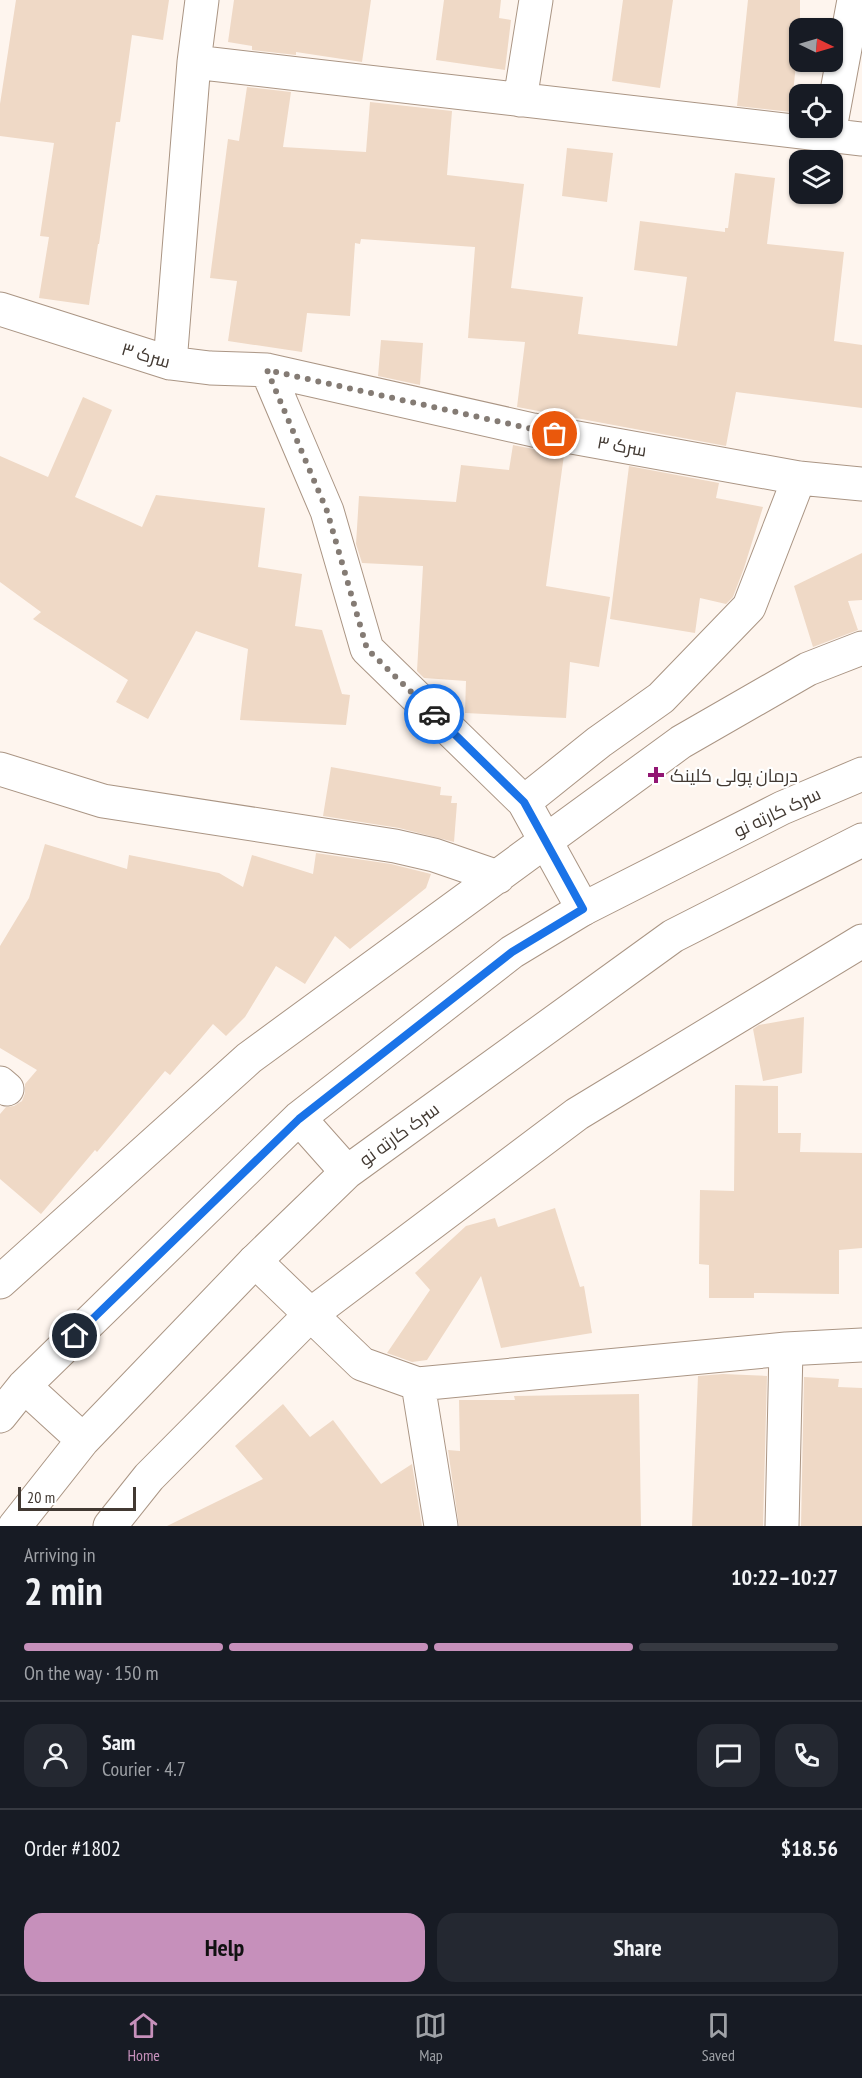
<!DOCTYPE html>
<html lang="en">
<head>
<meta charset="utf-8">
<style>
	body { margin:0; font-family:"PT Sans Narrow",Cairo,sans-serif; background:#242831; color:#f1f3f6; height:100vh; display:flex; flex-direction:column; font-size:22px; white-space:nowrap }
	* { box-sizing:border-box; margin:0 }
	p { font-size:20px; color:#9ea1a6 }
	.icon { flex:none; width:33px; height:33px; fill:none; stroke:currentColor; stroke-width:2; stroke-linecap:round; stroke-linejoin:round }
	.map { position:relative; height:1526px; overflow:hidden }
	.panel { display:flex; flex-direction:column; background:#171b24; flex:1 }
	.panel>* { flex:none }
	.needle { width:39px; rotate:95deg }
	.tools { position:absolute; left:789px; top:18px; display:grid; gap:12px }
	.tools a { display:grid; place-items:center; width:54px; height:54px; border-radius:12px; background:#171b24; box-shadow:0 2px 4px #0004; font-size:30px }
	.scale { position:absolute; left:18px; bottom:15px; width:118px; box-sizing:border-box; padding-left:6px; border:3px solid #423932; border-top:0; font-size:16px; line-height:21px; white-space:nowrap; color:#423932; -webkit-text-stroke:4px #fff; paint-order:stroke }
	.pin { position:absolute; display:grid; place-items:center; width:51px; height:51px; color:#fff; margin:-26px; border:3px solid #fff; border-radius:50%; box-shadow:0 2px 6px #0007 }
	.courier { position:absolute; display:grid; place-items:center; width:60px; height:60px; margin:-30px; border:4px solid #1a73e8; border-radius:50%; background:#fff; color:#222; box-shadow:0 2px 8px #0007 }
	.summary em { font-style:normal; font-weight:700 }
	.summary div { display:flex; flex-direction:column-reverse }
	.summary { display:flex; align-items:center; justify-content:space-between; height:102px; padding:0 24px }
	h1 { font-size:39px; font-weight:700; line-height:45px }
	.bar { display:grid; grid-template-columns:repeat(4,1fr); gap:9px 6px; align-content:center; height:72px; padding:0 24px }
	.bar i { height:8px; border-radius:4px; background:#363941 }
	.bar .active { background:#c690bb }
	.bar p { grid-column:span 4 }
	.line { display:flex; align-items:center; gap:15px; padding:0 24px; border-top:2px solid #363941 }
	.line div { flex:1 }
	.round { display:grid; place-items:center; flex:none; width:63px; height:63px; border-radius:18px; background:#242831 }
	.action { display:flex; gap:12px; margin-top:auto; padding:12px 24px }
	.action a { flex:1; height:69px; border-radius:18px; background:#c690bb; color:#111; font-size:24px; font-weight:700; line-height:69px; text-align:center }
	.action a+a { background:#242831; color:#f1f3f6 }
	.menu { display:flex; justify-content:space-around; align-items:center; height:84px; border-top:2px solid #363941; background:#171b24; font-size:16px; color:#9ea1a6 }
	.menu a { display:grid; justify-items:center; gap:3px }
	.menu .active { color:#c690bb }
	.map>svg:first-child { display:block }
	.building { fill:#efd9c6 }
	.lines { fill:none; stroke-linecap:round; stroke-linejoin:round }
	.minor-casing { stroke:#aa9584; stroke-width:35 }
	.highway-casing { stroke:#aa9584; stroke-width:35 }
	.minor { stroke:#fff; stroke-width:33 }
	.highway { stroke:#fff; stroke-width:33 }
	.done { stroke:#847b74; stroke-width:6; stroke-dasharray:0 10.8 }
	.route { stroke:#1a73e8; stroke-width:8 }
	.poi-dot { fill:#921673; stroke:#fff; stroke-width:2 }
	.labels { text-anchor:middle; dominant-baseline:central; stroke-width:4.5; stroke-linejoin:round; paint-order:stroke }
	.street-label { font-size:18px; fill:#423932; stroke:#fff }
	.poi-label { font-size:18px; fill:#423932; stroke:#fff; text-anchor:start }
</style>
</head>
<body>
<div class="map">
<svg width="862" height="1526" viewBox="0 0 862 1526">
	<rect width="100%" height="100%" fill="#fef5ee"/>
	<path class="building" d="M16 0H169L163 40 132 35 120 122H116L99 244H98L89 305 39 298 49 237 40 236 54 143 0 136V104Z
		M234 0H371L362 62 296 52V55L252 50V46L228 42Z
		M444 0H501L499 18 511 20 505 70 436 60Z
		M623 0H673L660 88 612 81Z
		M748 0H800V55H797L791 112 737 106Z
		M247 87 291 92 283 147 366 152 370 102 452 111 447 175 524 184 511 288 583 297 578 334 677 346 687 277 634 270 640 221 725 232V228H728L735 173 775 178 767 244 844 252 834 341 862 345V408L736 392 726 446 517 407 525 342 468 338 475 247 361 239 360 244 355 243 350 316 307 313 302 352 228 341 237 281 210 278 228 139 239 141Z
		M567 148 613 153 607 202 562 196Z
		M381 340 423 343 420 385 378 376Z
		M83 397 112 410 75 497 142 527 156 495 265 508 258 567 302 574 295 626 322 630 342 694 350 695 346 725 240 720 248 649 196 631 148 719 116 702 128 680 33 619 41 612 0 582V456L48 477Z
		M513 445 564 455 546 586 610 597 599 667 570 662 566 718 465 713 466 681 424 678 417 671 423 566 362 563 356 544 359 496 456 502 461 465 509 470Z
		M629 466 719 483 716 498 763 507 744 568 733 597 726 604 700 598 695 633 610 619Z
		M862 553V600L848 601 858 630 813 647 794 586Z
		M331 767 441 787 440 795 452 796 451 803H457L454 842 399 828 323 816Z
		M45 844 127 869 129 855 219 873 243 887 252 855 313 874 316 853 391 864 431 874 426 888 350 949 335 936 305 984 276 966 245 1017 226 1036 213 1024 170 1075 165 1071 97 1152 95 1150 41 1214 0 1179V1114L6 1107 14 1106 22 1101 25 1093V1084L37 1070 0 1048V946L29 898Z
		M804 1017 802 1073 763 1081 753 1029 759 1025Z
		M735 1085 778 1086V1133H801L800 1152 862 1153V1248L839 1250V1294L754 1293V1298H709V1265L699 1264 700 1190 734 1191Z
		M555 1208 580 1287 584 1286 592 1333 501 1348 481 1276 427 1360 412 1362 387 1353 430 1290 415 1273 466 1226 495 1218 498 1227Z
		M723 1374 767 1376 763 1526H692L698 1376Z
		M804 1377 839 1379 838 1387 862 1388V1526H801Z
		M639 1394 641 1526H459L448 1450 460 1451 459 1400H515L514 1396Z
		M283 1404 310 1437 333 1420 381 1484 412 1464 422 1526H167L263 1479 235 1446Z"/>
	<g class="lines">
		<defs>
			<path id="minor" d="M194 62 862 139
				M520 100 536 0
				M832 118 854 0
				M0 309 170 363 210 368 267 370 533 430 799 478 862 484
				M170 363 194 62 202 0
				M267 370 327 511 367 649 524 802 583 909
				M0 769 103 801 395 846 434 855 498 877
				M524 802 599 742 661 698 749 607 799 478
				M0 1083 7 1089
				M255 1261 362 1364 418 1384 786 1349 862 1345
				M0 1282 249 1058 681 742 808 669 862 648
				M418 1384 441 1526
				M110 1526 149 1477 310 1315 577 1114 862 941
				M782 1526 786 1349"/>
			<path id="highway" d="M299 1118 347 1172
				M24 1386 83 1440
				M0 1416 24 1386 299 1118 512 952 583 909 782 808 862 774
				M15 1526 83 1440 255 1261 347 1172 673 936 862 840"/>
		</defs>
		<use href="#minor" class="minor-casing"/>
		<use href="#highway" class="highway-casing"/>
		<use href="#minor" class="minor"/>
		<use href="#highway" class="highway"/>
	</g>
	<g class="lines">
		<path class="done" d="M434 714 367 649 327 511 267 370 555 434"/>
		<path class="route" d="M75 1336 299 1119 512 952 583 909 524 802 434 714"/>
	</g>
	<path class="poi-dot" d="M653 766h6v6h6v6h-6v6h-6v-6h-6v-6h6z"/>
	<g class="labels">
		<g class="street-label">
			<text transform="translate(146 355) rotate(16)">سرک ۳</text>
			<text transform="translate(622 446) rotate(10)">سرک ۳</text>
			<text transform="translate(777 812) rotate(-25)">سرک کارته نو</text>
			<text transform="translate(399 1134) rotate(-36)">سرک کارته نو</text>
		</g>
		<g class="poi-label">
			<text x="670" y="775">درمان پولی کلینک</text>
		</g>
	</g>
</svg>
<div class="tools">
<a><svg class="needle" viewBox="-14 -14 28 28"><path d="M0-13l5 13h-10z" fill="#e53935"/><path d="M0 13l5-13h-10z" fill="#9ea1a6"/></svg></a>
<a><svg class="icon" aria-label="locate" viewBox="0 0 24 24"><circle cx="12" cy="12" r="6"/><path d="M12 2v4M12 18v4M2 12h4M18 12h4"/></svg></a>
<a><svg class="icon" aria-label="layers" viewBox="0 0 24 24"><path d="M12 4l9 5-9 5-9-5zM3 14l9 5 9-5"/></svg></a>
</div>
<div class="scale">20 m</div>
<div class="pin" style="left:555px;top:434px;background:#ea580c"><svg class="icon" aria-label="bag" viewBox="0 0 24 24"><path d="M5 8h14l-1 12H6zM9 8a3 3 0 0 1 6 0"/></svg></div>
<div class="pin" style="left:75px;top:1336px;background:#1f2937"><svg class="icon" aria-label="home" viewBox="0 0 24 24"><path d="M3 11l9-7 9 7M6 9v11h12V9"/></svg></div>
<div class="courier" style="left:434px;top:714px"><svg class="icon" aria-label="car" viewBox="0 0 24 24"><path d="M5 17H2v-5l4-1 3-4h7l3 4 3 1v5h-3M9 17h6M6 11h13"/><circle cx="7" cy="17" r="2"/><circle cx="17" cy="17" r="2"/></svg></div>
</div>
<section class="panel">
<div class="summary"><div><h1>2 min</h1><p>Arriving in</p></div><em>10:22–10:27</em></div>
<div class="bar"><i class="active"></i><i class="active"></i><i class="active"></i><i></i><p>On the way · 150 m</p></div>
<div class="line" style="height:108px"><a class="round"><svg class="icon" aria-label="person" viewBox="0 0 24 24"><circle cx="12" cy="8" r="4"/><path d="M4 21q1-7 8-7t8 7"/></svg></a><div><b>Sam</b><p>Courier · 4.7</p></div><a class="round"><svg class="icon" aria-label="chat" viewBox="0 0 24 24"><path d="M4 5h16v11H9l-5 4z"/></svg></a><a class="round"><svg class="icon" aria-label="phone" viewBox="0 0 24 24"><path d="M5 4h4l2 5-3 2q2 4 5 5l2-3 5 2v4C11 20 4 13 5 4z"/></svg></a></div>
<div class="line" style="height:78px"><div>Order #1802</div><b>$18.56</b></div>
<div class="action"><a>Help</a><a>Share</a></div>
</section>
<nav class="menu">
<a class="active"><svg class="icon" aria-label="home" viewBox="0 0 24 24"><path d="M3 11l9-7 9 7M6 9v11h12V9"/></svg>Home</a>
<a><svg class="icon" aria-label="map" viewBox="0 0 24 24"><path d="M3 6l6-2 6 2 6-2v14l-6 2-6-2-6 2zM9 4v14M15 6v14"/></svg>Map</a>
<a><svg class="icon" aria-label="saved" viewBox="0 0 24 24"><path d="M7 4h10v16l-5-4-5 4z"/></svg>Saved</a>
</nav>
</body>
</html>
